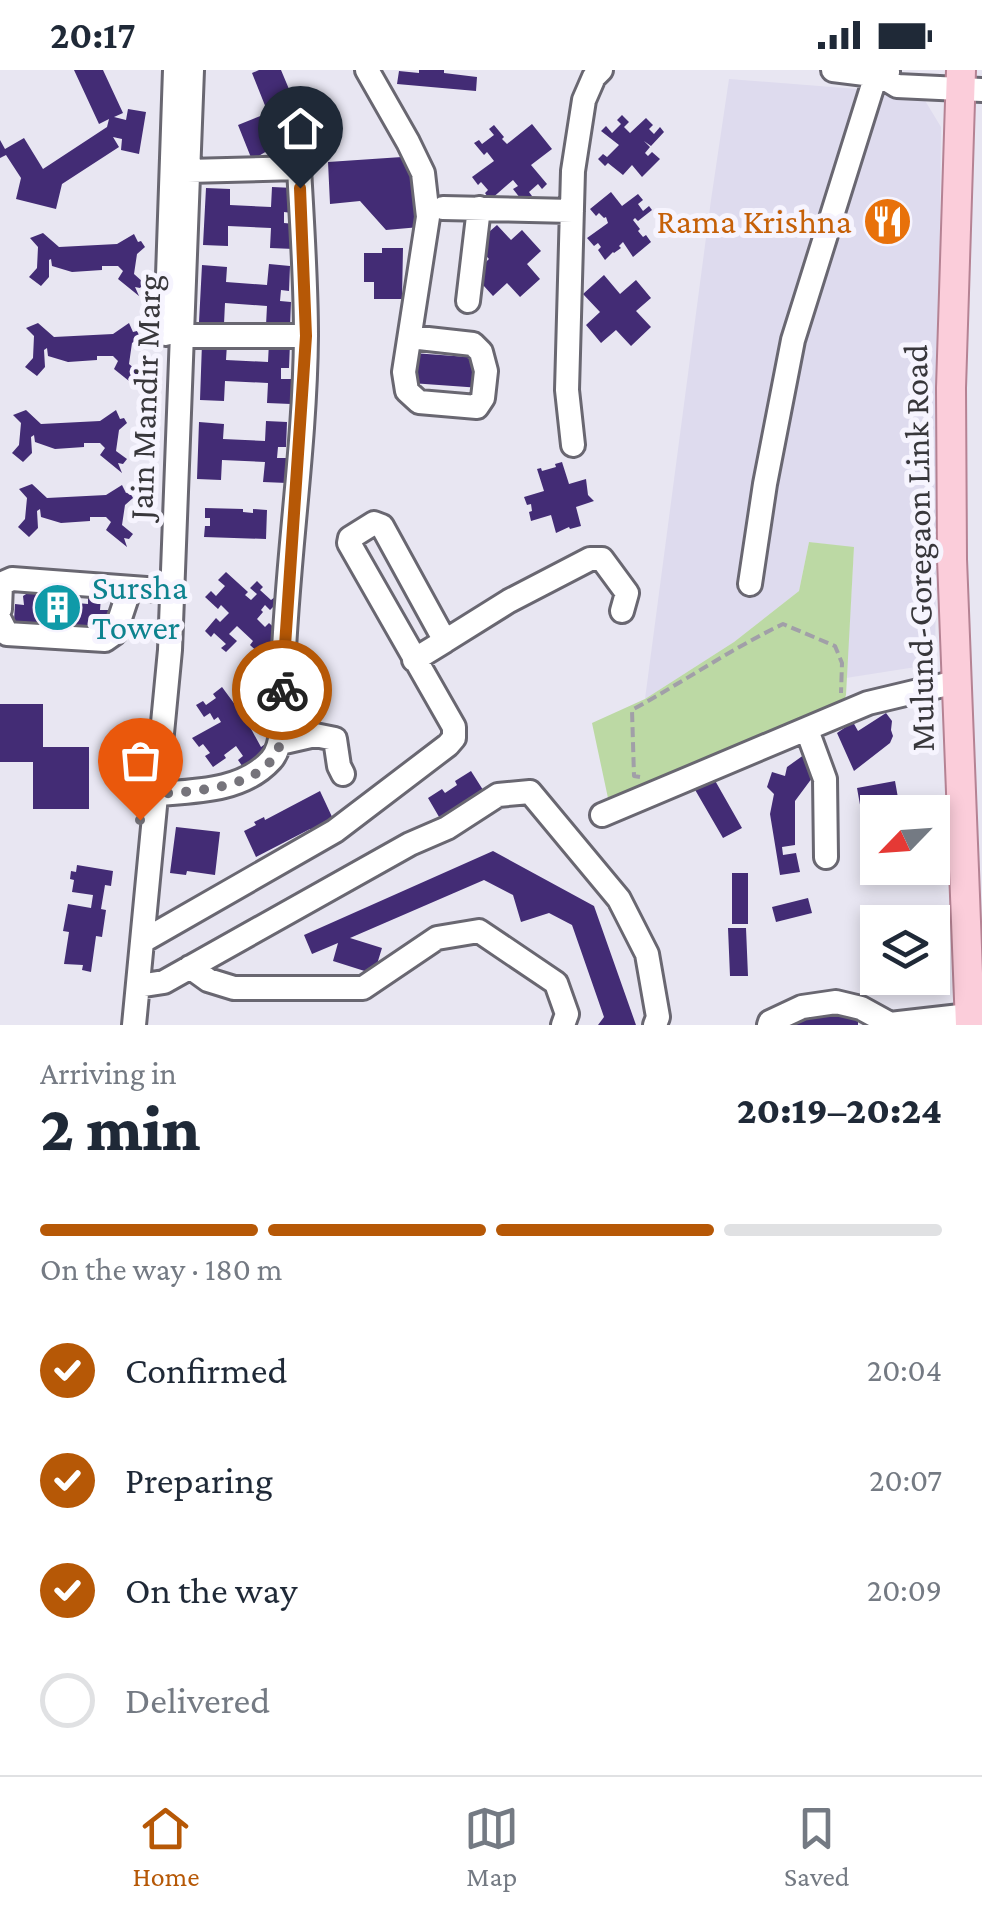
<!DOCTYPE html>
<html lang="en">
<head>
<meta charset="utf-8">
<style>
	body { margin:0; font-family:"Crimson Pro",serif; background:#f2f2f3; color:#1f2937; height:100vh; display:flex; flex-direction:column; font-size:38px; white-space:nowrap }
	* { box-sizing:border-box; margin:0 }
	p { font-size:32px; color:#747a83 }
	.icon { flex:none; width:55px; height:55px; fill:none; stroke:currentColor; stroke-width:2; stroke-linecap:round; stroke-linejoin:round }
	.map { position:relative; height:955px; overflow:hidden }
	.sheet { display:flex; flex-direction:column; background:#fff; flex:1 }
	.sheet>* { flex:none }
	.needle { width:65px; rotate:245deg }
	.fabs { position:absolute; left:860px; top:725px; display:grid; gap:20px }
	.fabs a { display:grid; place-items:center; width:90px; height:90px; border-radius:0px; background:#fff; box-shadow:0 5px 15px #0003; font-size:50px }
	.pin { position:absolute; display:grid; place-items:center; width:85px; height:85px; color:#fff; margin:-102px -42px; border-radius:50% 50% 50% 0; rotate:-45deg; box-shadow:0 0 10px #0007 }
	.pin .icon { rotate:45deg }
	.courier { position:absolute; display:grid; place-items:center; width:100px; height:100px; margin:-50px; border:8px solid #b65806; border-radius:50%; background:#fff; color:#222; box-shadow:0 2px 12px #0007 }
	.headline em { font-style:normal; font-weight:800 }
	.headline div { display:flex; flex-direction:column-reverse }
	.headline { display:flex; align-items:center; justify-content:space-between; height:170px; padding:0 40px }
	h1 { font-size:65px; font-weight:800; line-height:75px }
	.bar { display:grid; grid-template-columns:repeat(4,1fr); gap:15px 10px; align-content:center; height:120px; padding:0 40px }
	.bar i { height:12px; border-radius:8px; background:#e0e1e3 }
	.bar .selected { background:#b65806 }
	.bar p { grid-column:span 4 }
	ol { padding:0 40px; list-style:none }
	li { display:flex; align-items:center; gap:30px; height:110px }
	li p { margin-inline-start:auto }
	li .icon { padding:10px; border-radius:50%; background:#b65806; color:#fff; stroke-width:4 }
	li:last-child { color:#747a83 }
	li i { width:55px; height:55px; border:5px solid #e0e1e3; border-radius:50% }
	.status { display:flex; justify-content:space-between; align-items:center; height:70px; padding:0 50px; background:#fff; direction:ltr }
	.status svg { height:28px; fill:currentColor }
	.tab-bar { display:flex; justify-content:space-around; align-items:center; height:140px; border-top:2px solid #e0e1e3; background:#fff; font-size:28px; color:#747a83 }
	.tab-bar a { display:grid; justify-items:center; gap:5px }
	.tab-bar .selected { color:#b65806 }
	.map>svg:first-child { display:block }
	.built { fill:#dedbee }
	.green { fill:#bcd9a4 }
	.building { fill:#432c75 }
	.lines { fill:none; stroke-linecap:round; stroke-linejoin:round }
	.minor-casing { stroke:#696771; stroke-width:28 }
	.major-casing { stroke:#b58293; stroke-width:32 }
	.path { stroke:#a19fa8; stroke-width:4; stroke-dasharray:10 5; stroke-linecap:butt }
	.minor { stroke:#fff; stroke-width:22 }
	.major { stroke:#fbcdda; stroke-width:28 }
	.done { stroke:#76747b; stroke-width:10; stroke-dasharray:0 18 }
	.route { stroke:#b65806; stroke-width:12 }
	.labels { text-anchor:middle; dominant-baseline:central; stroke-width:10; stroke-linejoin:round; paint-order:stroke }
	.food-label { font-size:35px; fill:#c56008; stroke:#f6f4fe; text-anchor:end }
	.street-label { font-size:35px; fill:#38373b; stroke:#f6f4fe }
	.culture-label { font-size:35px; fill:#0d838f; stroke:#f6f4fe; text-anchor:start }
</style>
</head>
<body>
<div class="status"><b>20:17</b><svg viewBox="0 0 49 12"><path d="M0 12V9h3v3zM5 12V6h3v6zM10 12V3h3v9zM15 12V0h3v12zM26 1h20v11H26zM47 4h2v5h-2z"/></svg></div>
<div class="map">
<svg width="982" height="955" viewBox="0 0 982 955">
	<rect width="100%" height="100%" fill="#e8e6f2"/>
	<path class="built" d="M729 9 921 24 941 57 935 594 846 608 854 478 809 472 799 521 734 572 645 629 711 130Z"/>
	<path class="green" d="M809 472 854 477 846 625 841 640 608 728 592 653 645 629 734 572 799 521Z"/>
	<path class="building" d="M74 0H103L123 43 114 47 126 50 128 39 146 42 139 84 121 80 122 69 113 67 119 77 62 114 56 139 16 129 21 108 6 85 0 88V70L5 79 24 68 43 99 107 57 109 49 99 54Z
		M259 0H281L312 74 301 80 298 72 285 77 284 89 267 81 252 90 238 55 268 43 252 3Z
		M419 0H444V3L477 7 476 21 397 14 399 1 419 3Z
		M622 45 629 52 624 57 630 63 646 48 653 55 649 59 654 64 660 57 664 62 651 76 644 71 650 77 645 83 648 86 652 82 660 89 642 107 632 95 623 105 608 93 605 96 598 89 603 84 607 87 619 75 601 61 606 56 612 63 621 54 617 50Z
		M532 54 552 79 531 95 547 114 542 119 538 114 529 122 532 126 524 133 513 119 518 116 513 110 490 130 485 123 488 120 481 112 478 115 472 107 494 91 487 82 484 85 474 73 479 70 482 74 494 65 489 59 494 55 504 67 502 69 507 74Z
		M402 87 417 101 420 157 386 160 360 131 330 134 328 92Z
		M272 117 294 118 292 143 284 142V153L295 154 294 179 270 178 271 158 228 156V176L203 175 206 118 230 119V135L271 137Z
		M611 122 622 136 638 124 643 130 638 134 643 141 649 136 652 140 638 151 635 148 633 150 640 159 638 161 643 167 646 165 651 172 633 187 623 172 619 176 621 178 614 183 613 182 605 190 598 180 601 177 598 173 594 176 587 168 608 153 606 147 604 148 599 143 596 146 590 139Z
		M497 155 511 170 522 160 541 181 527 194 540 209 520 227 507 213 493 226 473 204 489 189 475 174Z
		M43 163 59 177 117 174 134 164 138 172 141 171 145 177 137 184 134 204 144 213 140 218 135 217 139 226 118 209 123 201 118 196H102V200L72 202 52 196 51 189 49 190V207L41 216 29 207 37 198 38 177 30 168Z
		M382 178H403L402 229H374V212H364V183H382Z
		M269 194 290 196 289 221 281 220 280 231 291 232 290 257 266 255 267 236 225 233 224 254 199 252 202 195 227 197 226 212 267 215Z
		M604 205 620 224 636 210 651 228 636 241 651 257 631 276 616 260 601 273 586 255 600 242 583 224Z
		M38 253 54 267 113 264 129 253 133 262 137 261 140 267 132 273 129 294 140 303 136 308 131 306 134 315 114 299 118 291 113 286H97V290L68 292 48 286 47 278 44 280 45 297 37 306 25 297 33 288 34 266 26 258Z
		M269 272 290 273 289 298H281V309H292L291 334 267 333 268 313 225 311 224 331 200 330 202 273 227 274 226 290 268 292Z
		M413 283 482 288 481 318 411 313Z
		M26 340 41 354 100 351 116 340 120 349 124 348 127 353 119 360 116 381 127 389 123 394 118 393 122 403 100 385 105 378 100 373H84V377L55 379 35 372 34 365 31 367 32 383 23 392 12 383 19 375 21 353 13 345Z
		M266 351 287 352 286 377H278L277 388H289L287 413 263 412 265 392 222 390 221 410 197 409 199 352 224 354 223 369 265 371Z
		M562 392 569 414 586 409 588 425 594 431 576 437 581 456 570 459 569 457 556 463 551 445 531 451 529 442 532 441 531 434 527 435 524 427 544 421 537 399 541 398 542 401 556 397 555 394Z
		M32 414 47 428 106 425 122 415 126 423 130 422 133 428 125 435 122 455 133 464 129 469 124 468 127 477 106 460 111 452 106 447H90V451L61 453 41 447 40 439 37 441 38 458 29 467 18 457 25 449 27 428 19 419Z
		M205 438 243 439V442L253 443V439L267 440 266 469 204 467 205 456H210V448H205Z
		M226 502 248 522 245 525 251 530 257 524 250 518 257 511 263 517 260 520 271 530 275 527 279 531 270 540 265 535 261 540 263 542 257 549 265 557 269 553 284 567 274 569 264 579 270 584 265 589 250 575 253 571 237 556 229 564 237 571 226 582 221 578 226 574 214 563 211 567 205 561 216 548 220 552 229 543 221 535 218 539 205 527 211 521 216 526 225 516 218 510Z
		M34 519 43 527 47 522 61 519 77 533 88 534V526L101 527 100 540H111L110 558 14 551 15 534 24 535 23 526Z
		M222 617 239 640 247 635 244 631 257 622 261 628 255 632 262 643 268 638 272 644 250 657 261 677 268 672 275 682 262 683 252 690 257 697 247 703 238 690 243 686 236 676 224 685 226 688 213 697 205 686 210 683 203 674 199 677 192 668 221 652 218 647 214 650 210 643 204 647 196 635 203 631 206 635 216 628 213 624Z
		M0 634H43V677H89V739H33V692H0Z
		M886 643 892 651 891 660 893 666 890 673 854 701 837 663 853 652 858 661Z
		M808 682 818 700 795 731V775L782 777 783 785 796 783 800 802 780 805 770 744 774 724 767 717 772 702 785 706 787 697Z
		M471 701 485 723 442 752 428 728 442 719 445 723 457 715 455 711Z
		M713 707 742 758 723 768 694 718Z
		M895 711 900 739 862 746 857 718Z
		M320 721 334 751 312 765 310 759 256 787 244 761 256 755 254 752 264 747 265 750Z
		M176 757 220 762 215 805 187 801 186 805 170 803Z
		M493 781 594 836 636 955H598L604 947 572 855 549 843 521 852 513 825 484 810 350 868 382 878 374 904 333 891 338 873 312 884 304 865Z
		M77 795 113 801 111 816 105 815 101 839 106 840 102 867 96 866 91 902 82 900 83 895 64 894 69 862 63 861 68 834 91 838 93 825 72 822 74 810 70 809 71 801 76 802Z
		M732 803H748V854H732Z
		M808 828 812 843 776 852 772 837Z
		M728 858H746L748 906H730Z
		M818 935 827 947 837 936 858 948V955H780Z"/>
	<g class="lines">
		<defs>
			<path id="minor" d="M367 0 408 72 423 103 428 147 404 302 407 321 419 332 477 337 483 328 486 301 481 282 473 274 410 267
				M833 0 881 6 888 2
				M881 6 897 16 982 20
				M443 138 572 141
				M468 231 479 138
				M166 264 175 0
				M182 266H306
				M573 375 567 320 573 101 584 30 594 7 601 0
				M750 514 765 414 793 270 876 5
				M0 539 1 514 12 509 173 521
				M0 550 7 564 105 570 115 563 130 518
				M445 571 509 531 590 489H602L627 523 622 541
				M807 660 825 709 826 787
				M280 673 315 665 335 669 339 696 343 704
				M157 724C196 721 243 721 271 690 287 673 282 624 283 601 287 489 305 378 306 266 306 210 302 154 299 98L188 101
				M602 745 868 633 956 612
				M143 871 335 761 448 675 454 668V657L349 473 350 468 374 453 382 456 445 571 414 590
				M190 897 208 910 234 918H363L437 868 479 861 556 913 567 944 563 955
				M138 916 164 912 410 774 447 758 498 725 530 722 619 829 647 884 658 947 655 955
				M134 955 170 580 192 0
				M769 955 770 952 802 937 836 932 861 938 890 954 969 945"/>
			<path id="major" d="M961 0 951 318 952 489 970 955"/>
		</defs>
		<use href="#minor" class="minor-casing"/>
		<use href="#major" class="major-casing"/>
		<path class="path" d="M640 707 634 706 632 640C683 612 731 579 783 554L835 576 842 593 841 623"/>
		<use href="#minor" class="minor"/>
		<use href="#major" class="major"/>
	</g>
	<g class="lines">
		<path class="done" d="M140 750 146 678 162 680 157 724C194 721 264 719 279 677 284 660 282 638 282 620"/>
		<path class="route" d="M282 620 306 266 300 118"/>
	</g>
	<defs>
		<symbol id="restaurant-disc" viewBox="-11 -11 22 22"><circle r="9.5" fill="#e8710a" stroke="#f6f4fe"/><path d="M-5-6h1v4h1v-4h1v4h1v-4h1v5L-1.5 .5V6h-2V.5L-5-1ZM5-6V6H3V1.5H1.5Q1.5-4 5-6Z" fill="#fff"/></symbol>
		<symbol id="building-disc" viewBox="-11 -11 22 22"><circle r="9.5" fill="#0f9aa8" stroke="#f6f4fe"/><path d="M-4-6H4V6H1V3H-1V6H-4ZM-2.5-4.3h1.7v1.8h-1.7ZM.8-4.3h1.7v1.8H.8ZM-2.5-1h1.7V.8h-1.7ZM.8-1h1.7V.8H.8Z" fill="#fff"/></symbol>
	</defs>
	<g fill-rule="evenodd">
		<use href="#restaurant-disc" x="860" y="124" width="55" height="55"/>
		<use href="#building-disc" x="30" y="510" width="55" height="55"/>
	</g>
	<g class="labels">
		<g class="food-label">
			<text x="852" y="151">Rama Krishna</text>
		</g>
		<g class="street-label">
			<text transform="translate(145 327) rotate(-88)">Jain Mandir Marg</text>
			<text transform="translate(919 478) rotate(-91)">Mulund-Goregaon Link Road</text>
		</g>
		<g class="culture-label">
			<text x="92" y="517">Sursha<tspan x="92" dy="40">Tower</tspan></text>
		</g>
	</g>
</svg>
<div class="fabs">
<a><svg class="needle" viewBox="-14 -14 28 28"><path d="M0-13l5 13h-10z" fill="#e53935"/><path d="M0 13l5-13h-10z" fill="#747a83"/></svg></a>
<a><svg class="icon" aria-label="layers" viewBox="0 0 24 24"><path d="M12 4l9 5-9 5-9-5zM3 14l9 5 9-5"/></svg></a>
</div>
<div class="pin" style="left:140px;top:750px;background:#ea580c"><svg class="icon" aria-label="bag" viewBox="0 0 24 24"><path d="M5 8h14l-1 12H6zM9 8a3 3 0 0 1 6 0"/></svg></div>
<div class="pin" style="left:300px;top:118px;background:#1f2937"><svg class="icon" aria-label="home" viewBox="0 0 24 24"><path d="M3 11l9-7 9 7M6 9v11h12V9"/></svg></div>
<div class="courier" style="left:282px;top:620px"><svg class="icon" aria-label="bike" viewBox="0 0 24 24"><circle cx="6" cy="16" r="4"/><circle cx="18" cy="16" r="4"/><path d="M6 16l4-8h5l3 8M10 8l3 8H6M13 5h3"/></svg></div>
</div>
<section class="sheet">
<div class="headline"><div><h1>2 min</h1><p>Arriving in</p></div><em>20:19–20:24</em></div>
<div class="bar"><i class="selected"></i><i class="selected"></i><i class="selected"></i><i></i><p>On the way · 180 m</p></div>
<ol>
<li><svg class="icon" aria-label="check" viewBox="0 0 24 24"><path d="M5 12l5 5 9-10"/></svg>Confirmed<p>20:04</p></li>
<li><svg class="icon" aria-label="check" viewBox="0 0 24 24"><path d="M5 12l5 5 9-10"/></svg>Preparing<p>20:07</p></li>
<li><svg class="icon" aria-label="check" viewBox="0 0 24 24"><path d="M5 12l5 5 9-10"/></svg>On the way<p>20:09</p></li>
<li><i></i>Delivered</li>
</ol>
</section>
<nav class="tab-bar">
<a class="selected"><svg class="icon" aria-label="home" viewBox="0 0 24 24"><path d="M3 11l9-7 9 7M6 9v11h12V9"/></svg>Home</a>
<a><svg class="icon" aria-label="map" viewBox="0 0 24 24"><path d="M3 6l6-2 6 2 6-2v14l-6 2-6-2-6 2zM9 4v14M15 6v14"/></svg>Map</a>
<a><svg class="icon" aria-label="saved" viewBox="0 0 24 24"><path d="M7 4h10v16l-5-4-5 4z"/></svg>Saved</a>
</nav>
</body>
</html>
